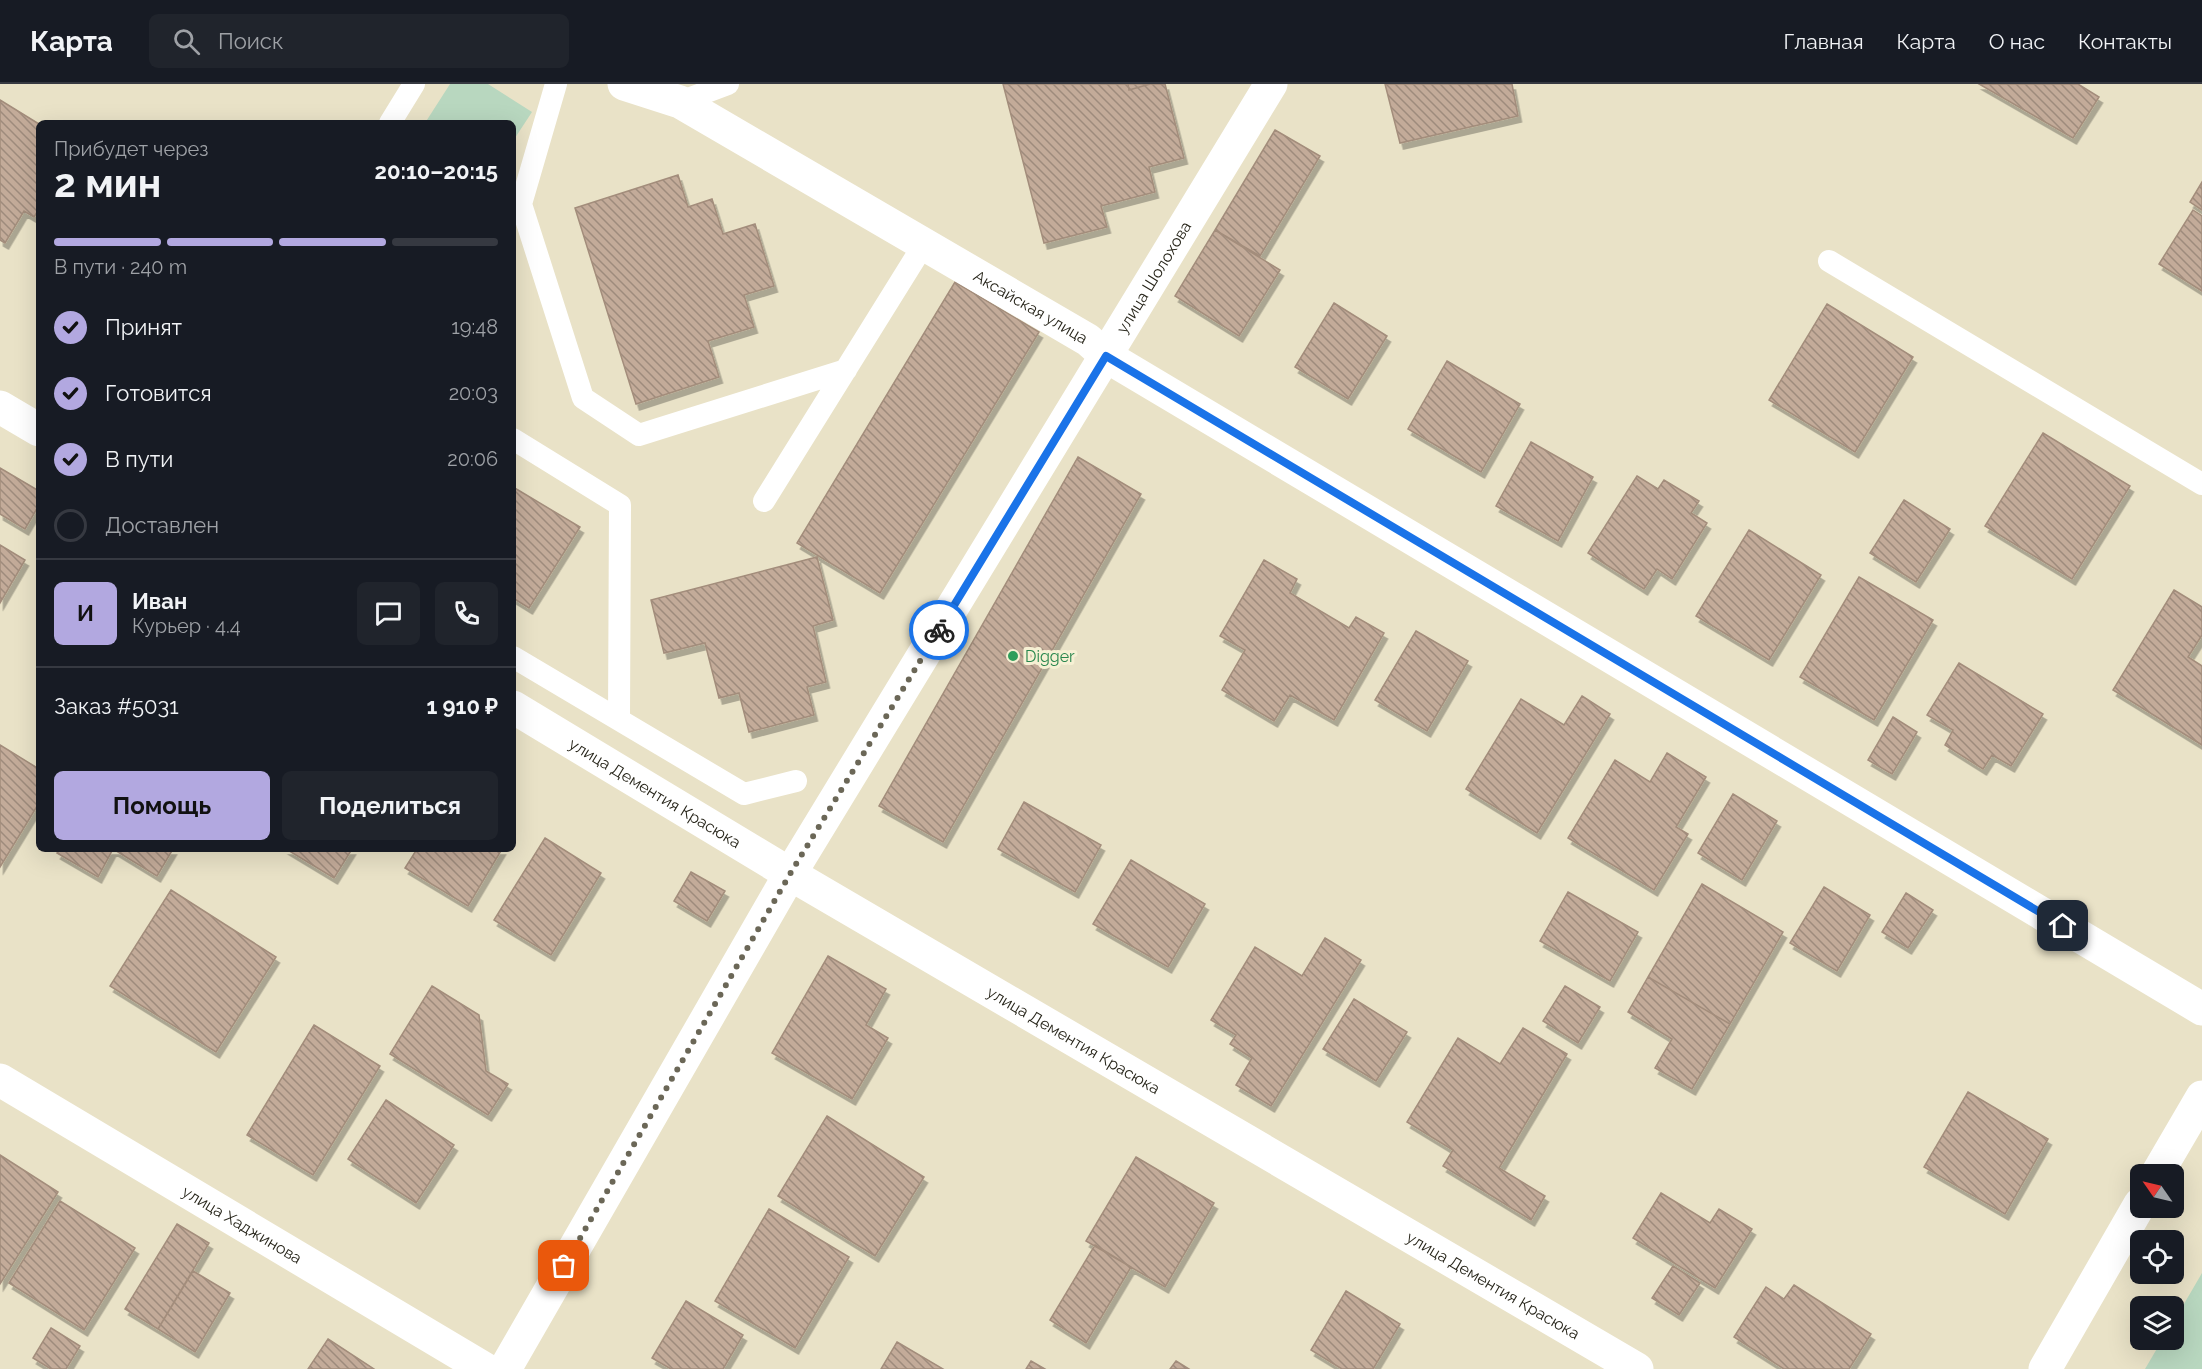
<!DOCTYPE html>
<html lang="ru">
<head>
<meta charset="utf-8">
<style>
	body { margin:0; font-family:Raleway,sans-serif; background:#20242c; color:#f1f3f6; height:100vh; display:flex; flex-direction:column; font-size:22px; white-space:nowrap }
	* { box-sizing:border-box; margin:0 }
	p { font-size:20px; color:#9ea1a6 }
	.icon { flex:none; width:33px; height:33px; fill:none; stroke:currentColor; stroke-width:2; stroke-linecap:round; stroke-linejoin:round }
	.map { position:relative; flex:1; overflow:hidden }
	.panel { position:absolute; left:36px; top:36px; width:480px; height:732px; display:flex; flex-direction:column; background:#171b24; border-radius:9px; box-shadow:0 6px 24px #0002 }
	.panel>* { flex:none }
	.needle { width:39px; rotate:304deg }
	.tools { position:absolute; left:2130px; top:1080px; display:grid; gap:12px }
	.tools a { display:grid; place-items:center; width:54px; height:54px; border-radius:9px; background:#171b24; box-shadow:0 6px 24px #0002; font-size:30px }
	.pin { position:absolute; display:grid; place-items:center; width:51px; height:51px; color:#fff; margin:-26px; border-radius:12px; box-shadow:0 3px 9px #0006 }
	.courier { position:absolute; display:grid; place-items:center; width:60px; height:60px; margin:-30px; border:4px solid #1a73e8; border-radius:50%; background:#fff; color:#222; box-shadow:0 2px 8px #0007 }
	.overview em { font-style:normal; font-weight:700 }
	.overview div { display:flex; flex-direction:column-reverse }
	.overview { display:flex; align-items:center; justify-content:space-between; height:102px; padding:0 18px }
	h1 { font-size:39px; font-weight:700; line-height:45px }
	.bar { display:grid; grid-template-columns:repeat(4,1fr); gap:9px 6px; align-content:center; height:72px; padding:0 18px }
	.bar i { height:8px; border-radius:4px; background:#363941 }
	.bar .selected { background:#b2a8e0 }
	.bar p { grid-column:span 4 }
	.line { display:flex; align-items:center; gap:15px; padding:0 18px; border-top:2px solid #363941 }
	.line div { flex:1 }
	.round { display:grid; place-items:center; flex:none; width:63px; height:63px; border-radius:9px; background:#20242c }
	ol { padding:0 18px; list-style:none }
	li { display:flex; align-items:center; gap:18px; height:66px }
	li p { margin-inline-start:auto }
	li .icon { padding:6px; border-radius:50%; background:#b2a8e0; color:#111; stroke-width:4 }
	li:last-child { color:#9ea1a6 }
	li i { width:33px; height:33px; border:3px solid #363941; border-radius:50% }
	.primary-button { display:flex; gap:12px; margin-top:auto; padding:12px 18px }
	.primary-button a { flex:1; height:69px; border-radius:9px; background:#b2a8e0; color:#111; font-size:24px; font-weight:700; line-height:69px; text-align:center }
	.primary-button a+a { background:#20242c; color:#f1f3f6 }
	header { display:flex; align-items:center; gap:36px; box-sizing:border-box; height:84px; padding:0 30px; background:#171b24; border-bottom:2px solid #363941 }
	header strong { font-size:28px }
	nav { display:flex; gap:33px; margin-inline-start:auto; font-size:21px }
	.search { width:420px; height:54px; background:#20242c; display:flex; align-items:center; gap:15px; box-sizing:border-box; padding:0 21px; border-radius:9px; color:#9ea1a6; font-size:22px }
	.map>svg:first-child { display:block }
	.grass { fill:#b8d7bf }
	.building { fill:url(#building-back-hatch); stroke:#a38d7b; stroke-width:1.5; filter:url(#shadow) }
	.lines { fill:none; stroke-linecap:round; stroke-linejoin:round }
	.service { stroke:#fff; stroke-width:22 }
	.minor { stroke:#fff; stroke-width:33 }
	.done { stroke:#6b6757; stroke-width:6; stroke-dasharray:0 10.8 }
	.route { stroke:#1a73e8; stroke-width:8 }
	.leisure-dot { fill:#2e9e5b; stroke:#f6f0d4; stroke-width:2 }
	.labels { text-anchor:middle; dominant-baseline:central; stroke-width:6; stroke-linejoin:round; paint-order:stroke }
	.street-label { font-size:16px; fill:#27251a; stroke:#f6f0d4 }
	.leisure-label { font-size:16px; fill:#27864d; stroke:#f6f0d4; text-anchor:start }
</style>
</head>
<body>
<header>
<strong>Карта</strong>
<div class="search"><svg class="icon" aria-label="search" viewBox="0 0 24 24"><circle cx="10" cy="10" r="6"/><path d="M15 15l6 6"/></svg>Поиск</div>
<nav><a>Главная</a><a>Карта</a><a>О нас</a><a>Контакты</a></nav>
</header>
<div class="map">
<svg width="2202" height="1285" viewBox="0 0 2202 1285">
	<defs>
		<pattern id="building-back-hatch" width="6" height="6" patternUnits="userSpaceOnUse" patternTransform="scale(1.5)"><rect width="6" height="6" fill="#c3ab99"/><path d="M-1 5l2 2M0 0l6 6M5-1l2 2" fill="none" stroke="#9e8b7c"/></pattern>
		<filter id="shadow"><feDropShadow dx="3.5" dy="6" stdDeviation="0" flood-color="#0004"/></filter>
	</defs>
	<rect width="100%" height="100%" fill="#e9e2c7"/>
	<path class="grass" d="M450 0H488L532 28 513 57V39H425Z
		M2202 1189V1285H2145L2162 1256H2174V1237Z"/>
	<path class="building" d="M1003 0H1128L1129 6 1150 0H1165L1184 74 1149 83 1155 108 1101 122 1107 143 1044 159Z
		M1128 0H1150L1129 6Z
		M1385 0H1512L1518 32 1400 59Z
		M1979 0H2078L2099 13 2073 54Z
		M0 16 39 40V125L34 133 24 127 5 159 0 156Z
		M1275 46 1320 72 1260 172 1215 146Z
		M678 91 688 123 712 115 723 150 755 140 774 202 744 211 754 243 708 257 719 293 636 320 575 124Z
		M2202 98V126L2190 118Z
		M2193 126 2202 132V207L2159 180Z
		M1215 146 1280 186 1239 252 1175 212Z
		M955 198 1039 248 880 509 797 459Z
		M1334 219 1387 252 1348 315 1295 283Z
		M1827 220 1913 273 1855 368 1769 316Z
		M1447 277 1520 320 1481 388 1408 345Z
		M2043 349 2130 402 2072 495 1985 442Z
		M1531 358 1593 393 1558 457 1496 422Z
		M1078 373 1141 410 943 758 879 722Z
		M0 384 39 407V421L25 445 0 430Z
		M1637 392 1658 405 1664 396 1699 417 1691 429 1707 439 1672 495 1657 485 1644 505 1588 469Z
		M513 403 580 443 529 524 513 514Z
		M1904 416 1950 445 1916 498 1870 469Z
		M1749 446 1821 491 1769 576 1696 532Z
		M0 461 25 476 0 519Z
		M817 473 833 536 813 542 826 598 807 603 814 631 749 648 739 609 719 614 705 559 664 569 651 516Z
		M1264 476 1297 495 1290 509 1349 544 1356 533 1384 549 1334 636 1290 611 1274 637 1222 606 1245 566 1220 552Z
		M1859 493 1933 536 1874 636 1800 593Z
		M2174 506 2202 523V551L2188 573 2202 582V661L2113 606Z
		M1416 547 1468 577 1427 647 1375 616Z
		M1959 579 2043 630 2011 682 1992 671 1983 685 1945 661 1953 646 1927 631Z
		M1582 612 1610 630 1537 749 1466 705 1521 615 1564 641Z
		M1893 633 1917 648 1892 690 1868 676Z
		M0 661 39 685V719L0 783Z
		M1667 669 1706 693 1676 743 1688 750 1654 806 1568 754 1615 676 1650 698Z
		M1733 710 1777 737 1742 796 1698 769Z
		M1024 718 1101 761 1075 808 998 765Z
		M545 754 601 789 551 871 494 836Z
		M60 765H113L98 793 57 769Z
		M113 765H173L157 792Z
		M286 765H352L334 794Z
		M417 765H502L468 822 405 784Z
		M1131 776 1205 820 1168 883 1093 840Z
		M691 788 725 807 707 837 674 817Z
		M1702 800 1783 848 1730 940 1648 893Z
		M1824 803 1870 831 1837 887 1790 859Z
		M171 806 276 873 216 968 110 902Z
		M1568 808 1638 848 1610 897 1540 857Z
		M1906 809 1933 826 1908 864 1882 848Z
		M1325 854 1361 876 1271 1022 1236 1001 1252 974 1230 960 1236 951 1211 936 1255 863 1302 892Z
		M828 872 886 905 866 941 888 954 852 1015 772 969Z
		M1648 893 1730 940 1692 1005 1655 984 1672 955 1628 928Z
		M432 902 479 931 486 987 508 1000 488 1031 390 970Z
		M1565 902 1600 923 1578 959 1543 937Z
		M1354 915 1407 948 1376 997 1323 965Z
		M314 941 380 982 313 1091 247 1051Z
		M1523 944 1567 970 1499 1084 1545 1112 1531 1136 1443 1082 1453 1066 1407 1038 1458 954 1500 980Z
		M1968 1008 2048 1055 2005 1130 1924 1083Z
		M386 1016 454 1061 416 1119 348 1075Z
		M827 1032 924 1093 875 1172 778 1112Z
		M0 1071 58 1108 0 1200Z
		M1136 1073 1214 1119 1165 1203 1086 1157Z
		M1661 1109 1710 1139 1719 1125 1752 1145 1715 1204 1633 1154Z
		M60 1117 135 1164 84 1246 9 1199Z
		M769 1125 849 1173 795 1264 715 1217Z
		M177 1140 209 1159 158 1245 125 1225Z
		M1095 1161 1131 1183 1086 1259 1050 1236Z
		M1673 1182 1700 1199 1679 1231 1652 1214Z
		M193 1187 230 1209 195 1268 158 1245Z
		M1794 1201 1871 1250 1849 1285H1784L1734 1253 1766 1203 1784 1215Z
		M1346 1207 1400 1240 1373 1285H1342L1311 1266Z
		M686 1217 743 1251 723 1285H671L652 1274Z
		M51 1244 80 1262 66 1285H51L33 1274Z
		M328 1255 374 1285H308Z
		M897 1258 943 1285H881Z
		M1031 1277 1045 1285H1026Z
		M1176 1277 1189 1285H1170Z"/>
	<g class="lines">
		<path class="service" d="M556 0 521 120 583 314 639 351 846 286
			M680 18 728 0
			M390 39 414 0
			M1829 177 2202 400
			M513 355 620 421 619 635
			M764 417 924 160
			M513 573 744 710 796 697"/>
		<g class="minor">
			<path id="s1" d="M624 0 680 18 1088 256 1106 272 2202 925"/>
			<path d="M0 323 39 346"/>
			<path id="s2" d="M513 623 790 790 1637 1285"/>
			<path id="s3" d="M0 996 485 1285"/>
			<path d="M2157 1090 2202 1013"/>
			<path id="s4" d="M505 1285 790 790 1271 0"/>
			<path d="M2045 1285 2140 1120"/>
		</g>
	</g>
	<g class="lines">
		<path class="done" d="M564 1182 790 790 939 546"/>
		<path class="route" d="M939 546 1106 272 2063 842"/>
	</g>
	<circle class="leisure-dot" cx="1013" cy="572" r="6"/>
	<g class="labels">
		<g class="street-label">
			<text stroke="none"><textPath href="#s4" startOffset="1270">улица Шолохова</textPath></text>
			<text stroke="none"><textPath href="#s1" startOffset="465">Аксайская улица</textPath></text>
			<text stroke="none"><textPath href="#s2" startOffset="166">улица Дементия Красюка</textPath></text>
			<text stroke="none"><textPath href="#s2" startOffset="652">улица Дементия Красюка</textPath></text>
			<text stroke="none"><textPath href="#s3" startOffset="282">улица Хаджинова</textPath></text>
			<text stroke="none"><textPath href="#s2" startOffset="1138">улица Дементия Красюка</textPath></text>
		</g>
		<g class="leisure-label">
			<text x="1025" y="572">Digger</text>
		</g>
	</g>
</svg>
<div class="tools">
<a><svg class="needle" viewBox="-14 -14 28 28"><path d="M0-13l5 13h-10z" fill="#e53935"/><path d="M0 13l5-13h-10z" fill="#9ea1a6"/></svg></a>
<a><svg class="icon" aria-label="locate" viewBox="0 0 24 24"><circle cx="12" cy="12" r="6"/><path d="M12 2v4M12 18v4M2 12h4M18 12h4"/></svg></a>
<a><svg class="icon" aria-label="layers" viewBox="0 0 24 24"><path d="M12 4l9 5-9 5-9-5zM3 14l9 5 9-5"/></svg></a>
</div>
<div class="pin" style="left:564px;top:1182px;background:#ea580c"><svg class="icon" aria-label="bag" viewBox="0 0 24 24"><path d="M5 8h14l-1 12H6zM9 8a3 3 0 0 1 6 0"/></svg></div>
<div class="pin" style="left:2063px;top:842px;background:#1f2937"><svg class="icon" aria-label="home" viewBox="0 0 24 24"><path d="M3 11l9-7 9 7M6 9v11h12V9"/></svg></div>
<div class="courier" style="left:939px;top:546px"><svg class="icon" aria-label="bike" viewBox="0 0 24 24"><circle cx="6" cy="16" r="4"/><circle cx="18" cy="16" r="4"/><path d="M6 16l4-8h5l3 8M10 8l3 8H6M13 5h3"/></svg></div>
<section class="panel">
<div class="overview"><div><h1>2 мин</h1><p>Прибудет через</p></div><em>20:10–20:15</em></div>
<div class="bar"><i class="selected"></i><i class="selected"></i><i class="selected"></i><i></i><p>В пути · 240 m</p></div>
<ol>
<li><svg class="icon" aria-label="check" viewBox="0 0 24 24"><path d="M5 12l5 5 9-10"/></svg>Принят<p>19:48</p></li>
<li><svg class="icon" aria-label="check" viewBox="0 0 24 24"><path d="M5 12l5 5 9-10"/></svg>Готовится<p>20:03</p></li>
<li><svg class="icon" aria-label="check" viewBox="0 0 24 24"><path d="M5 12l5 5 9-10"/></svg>В пути<p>20:06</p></li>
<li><i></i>Доставлен</li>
</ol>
<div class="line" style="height:108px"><b class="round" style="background:#b2a8e0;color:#111">И</b><div><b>Иван</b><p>Курьер · 4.4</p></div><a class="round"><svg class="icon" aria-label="chat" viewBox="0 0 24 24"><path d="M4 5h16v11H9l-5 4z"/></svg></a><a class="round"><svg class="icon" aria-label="phone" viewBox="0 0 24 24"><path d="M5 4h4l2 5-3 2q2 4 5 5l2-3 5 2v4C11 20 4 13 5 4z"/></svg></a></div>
<div class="line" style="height:78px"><div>Заказ #5031</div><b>1 910 ₽</b></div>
<div class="primary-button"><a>Помощь</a><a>Поделиться</a></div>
</section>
</div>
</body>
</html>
